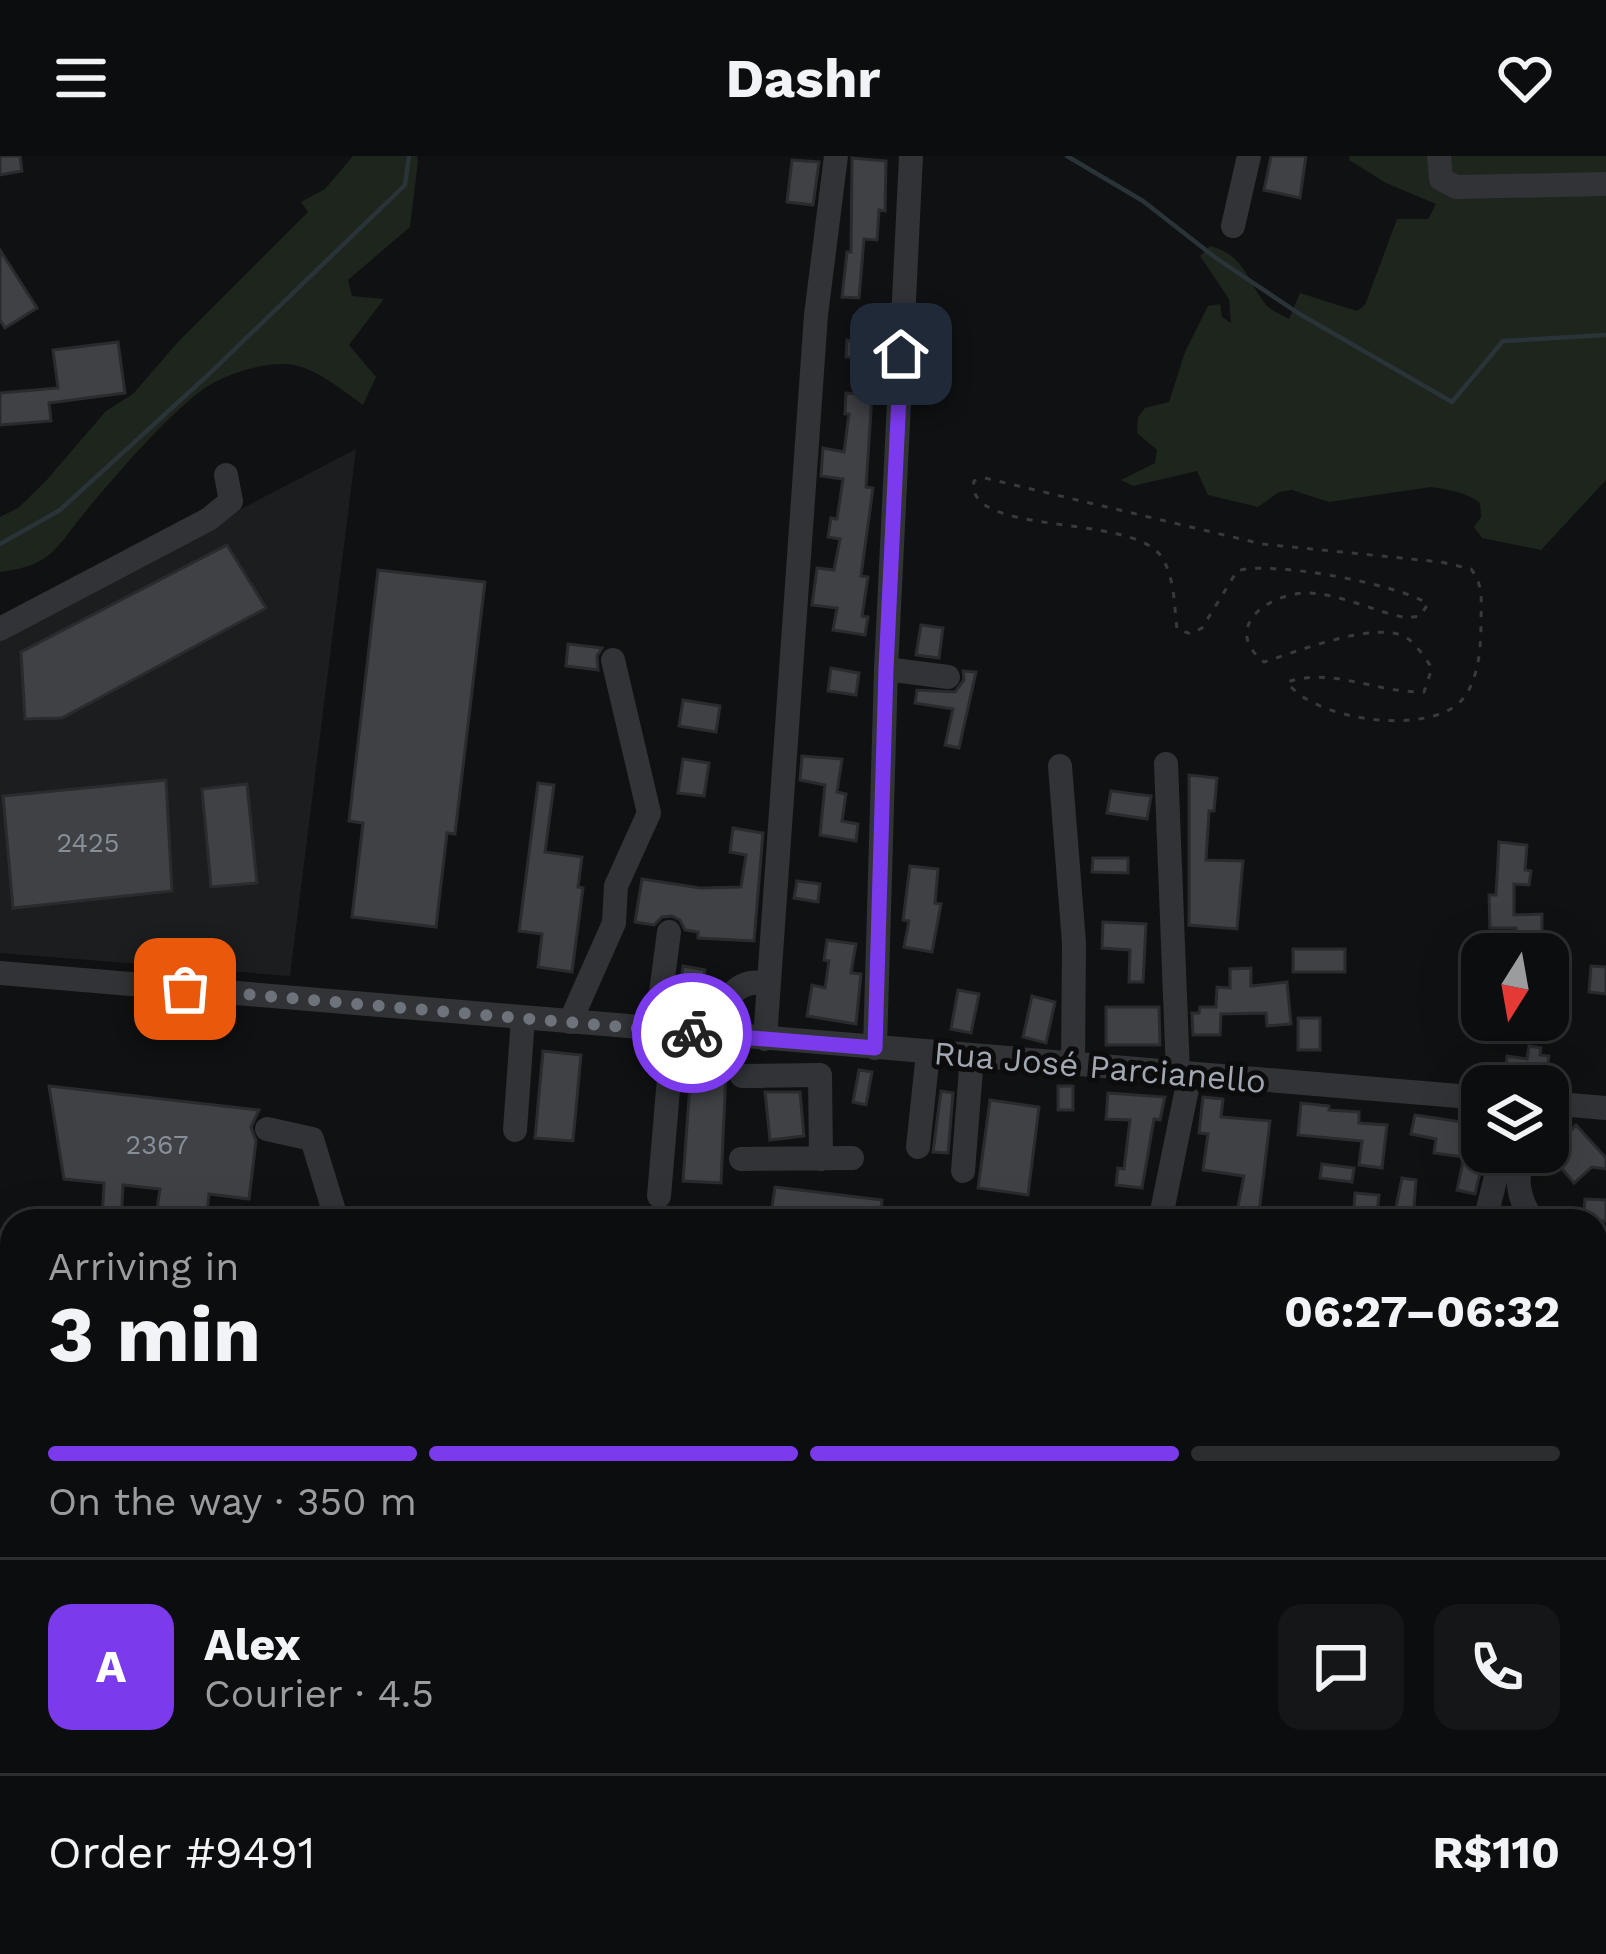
<!DOCTYPE html>
<html lang="en">
<head>
<meta charset="utf-8">
<style>
	body { margin:0; font-family:"Work Sans",sans-serif; background:#151617; color:#f1f3f6; height:100vh; display:flex; flex-direction:column; font-size:45px; white-space:nowrap }
	* { box-sizing:border-box; margin:0 }
	p { font-size:39px; color:#9a9c9e }
	.icon { flex:none; width:66px; height:66px; fill:none; stroke:currentColor; stroke-width:2; stroke-linecap:round; stroke-linejoin:round }
	.map { position:relative; flex:1; overflow:hidden }
	.panel { position:absolute; left:0px; top:1053px; width:1608px; height:747px; display:flex; flex-direction:column; background:#0c0d0e; border-radius:36px 36px 0 0; box-shadow:0 12px 48px #0002,0 0 0 3px #2c2d2e }
	.panel>* { flex:none }
	.needle { width:78px; rotate:191deg }
	.fabs { position:absolute; left:1461px; top:777px; display:grid; gap:24px }
	.fabs a { display:grid; place-items:center; width:108px; height:108px; border-radius:24px; background:#0c0d0e; box-shadow:0 12px 48px #0002,0 0 0 3px #2c2d2e; font-size:60px }
	.pin { position:absolute; display:grid; place-items:center; width:102px; height:102px; color:#fff; margin:-51px; border-radius:24px; box-shadow:0 6px 18px #0006 }
	.courier { position:absolute; display:grid; place-items:center; width:120px; height:120px; margin:-60px; border:9px solid #7c3aed; border-radius:50%; background:#fff; color:#222; box-shadow:0 3px 15px #0007 }
	.overview em { font-style:normal; font-weight:700 }
	.overview div { display:flex; flex-direction:column-reverse }
	.overview { display:flex; align-items:center; justify-content:space-between; height:204px; padding:0 48px }
	h1 { font-size:78px; font-weight:700; line-height:90px }
	.bar { display:grid; grid-template-columns:repeat(4,1fr); gap:18px 12px; align-content:center; height:144px; padding:0 48px }
	.bar i { height:15px; border-radius:9px; background:#2c2d2e }
	.bar .current { background:#7c3aed }
	.bar p { grid-column:span 4 }
	.line { display:flex; align-items:center; gap:30px; padding:0 48px; border-top:3px solid #2c2d2e }
	.line div { flex:1 }
	.round { display:grid; place-items:center; flex:none; width:126px; height:126px; border-radius:24px; background:#151617 }
	header { display:flex; justify-content:space-between; align-items:center; height:156px; padding:0 48px; background:#0c0d0e; font-size:54px; font-weight:700 }
	.map>svg:first-child { display:block }
	.built { fill:#1c1d1f }
	.green { fill:#1d251d }
	.lines { fill:none; stroke-linecap:round; stroke-linejoin:round }
	.stream { stroke:#293338; stroke-width:4.5 }
	.building { fill:#3f4145; stroke:#2a2b2e; stroke-width:3 }
	.path { stroke:#373a3e; stroke-width:3; stroke-dasharray:6 9; stroke-linecap:butt }
	.minor { stroke:#313337; stroke-width:24 }
	.highway { stroke:#5d6168; stroke-width:36 }
	.done { stroke:#6e737b; stroke-width:12; stroke-dasharray:0 21.6 }
	.route { stroke:#7c3aed; stroke-width:15 }
	.labels { text-anchor:middle; dominant-baseline:central; stroke-width:10; stroke-linejoin:round; paint-order:stroke }
	.number-label { font-size:27px; fill:#888e98 }
	.street-label { font-size:33px; fill:#a1a8b3; stroke:#0c0c0d }
</style>
</head>
<body>
<header><svg class="icon" aria-label="menu" viewBox="0 0 24 24"><path d="M4 6h16M4 12h16M4 18h16"/></svg>Dashr<svg class="icon" aria-label="heart" viewBox="0 0 24 24"><path d="M12 20l-8-8c-3-5 5-10 8-4 3-6 11-1 8 4z"/></svg></header>
<div class="map">
<svg width="1606" height="1798" viewBox="0 0 1606 1798">
	<rect width="100%" height="100%" fill="#101112"/>
	<path class="built" d="M356 293 290 820 0 797V479Z"/>
	<path class="green" d="M353 0H417L418 5 410 71 348 124 352 140 384 143 349 189 376 221 363 249C339 232 311 207 281 208 257 208 221 220 202 234 168 259 113 322 86 355 55 392 54 409 0 416V361L18 352 44 327 106 255 133 238 178 186 308 56 301 46 325 33Z
		M1350 0H1606V324L1541 394 1482 382 1474 371 1481 361 1480 347C1466 336 1449 334 1431 331L1329 346 1292 334 1279 336 1258 351 1208 339 1197 315 1133 330 1121 324 1155 307 1157 294 1137 277 1138 261 1145 252 1169 246 1185 196 1208 150 1220 148 1222 161 1231 167 1229 143 1200 100 1210 90C1243 98 1247 123 1264 146 1269 154 1280 158 1289 163L1300 137 1357 155 1365 149 1397 63H1428L1436 48 1386 27 1349 4Z
		M654 1048 726 1056 725 1065H652Z"/>
	<g class="lines">
		<path class="stream" d="M1067 0 1143 45 1216 102 1298 157 1452 246 1503 185 1606 179
			M0 388 60 354 208 219 405 29 409 0
			M1596 1445 1606 1449"/>
	</g>
	<path class="building" d="M0 0H20L22 15 0 19Z
		M1271 0H1306L1300 42 1264 34Z
		M852 2 886 5 885 55 879 54 877 84 864 83 859 142 842 141 847 96H851Z
		M792 4 819 6 813 49 787 46Z
		M0 94 37 152 5 172 0 164Z
		M854 160 874 161 870 203 846 201 847 184 852 185Z
		M118 186 125 237 49 247 51 265 0 269V237L58 232 53 194Z
		M846 237 872 239 866 331 873 332 861 420 868 421 862 460 868 461 865 479 833 474 837 452 812 449 817 412 834 414 840 383 828 381 831 362 837 363 843 323 821 320 823 292 844 296 849 258H845Z
		M227 389 266 452 62 562 25 563 21 496Z
		M378 414 485 426 455 678 447 677 436 771 352 761 363 667 349 665Z
		M921 469 943 472 939 502 916 499Z
		M568 488 602 492 597 500 598 514 566 510Z
		M831 512 859 517 856 539 828 535Z
		M963 515 976 516 959 592 945 589 953 553 915 547 917 534 955 536 964 524Z
		M683 544 720 550 716 576 679 570Z
		M802 600 842 603 837 636 846 638 842 665 858 668 856 685 820 679 825 629 800 624Z
		M683 603 709 607 704 640 678 637Z
		M1189 619 1217 622 1214 655H1209L1206 704 1243 705 1237 773 1189 769Z
		M166 624 172 735 13 752 3 640Z
		M538 627 554 629 545 696 582 701 578 731 583 732 572 816 538 811 542 778 519 775Z
		M247 628 257 727 211 731 202 633Z
		M1111 635 1151 640 1147 663 1107 657Z
		M733 672 763 677 754 785 698 782V776L685 774 680 764 672 760 662 761 654 769 635 766 642 723 700 732 741 731 746 699 730 696Z
		M1499 686 1527 689 1525 714 1531 715 1529 729 1514 728V759L1542 758V780H1516V772H1490L1489 739H1496Z
		M1093 702H1128V717L1092 716Z
		M910 710 938 713 935 747 941 748 932 796 904 791 909 765 903 764Z
		M797 725 820 728 818 746 794 742Z
		M1103 766 1146 768 1143 826H1129L1130 794 1102 792Z
		M827 784 856 788 851 817 861 818 856 868 807 860 812 829 825 832 829 805 824 804Z
		M1293 793H1345V816H1293Z
		M683 810 705 814 699 851 677 848Z
		M1591 810 1606 811V838L1589 836Z
		M1251 812V830L1287 826 1291 868 1267 870 1266 857 1221 858 1220 879H1193L1192 857H1199L1200 851H1216L1217 831 1230 832V813Z
		M958 834 979 838 971 877 951 873Z
		M1032 840 1055 846 1046 887 1023 881Z
		M1106 851H1159L1160 889H1106Z
		M1298 862H1320V894H1298Z
		M1529 890 1541 892 1540 899 1549 900 1544 930 1504 925 1507 900 1527 903Z
		M543 895 581 899 573 985 535 982Z
		M691 914 726 916 721 1027 683 1025Z
		M859 914 872 916 866 949 853 946Z
		M49 930 259 954 251 971 256 985 249 1043 209 1038 206 1065H155L160 1033 123 1029 121 1065H102L104 1027 64 1023Z
		M1058 930H1073V954H1058Z
		M941 935 953 937 948 997 933 996Z
		M765 936H800L804 980 770 984Z
		M1108 937 1165 941 1160 964 1154 963 1142 1032 1116 1029 1118 1012 1124 1013 1130 964 1106 963Z
		M1203 941 1223 943 1221 961 1270 965 1258 1065H1235L1244 1020 1203 1014 1208 978 1199 977Z
		M990 944 1039 951 1028 1039 978 1032Z
		M1301 947 1329 950V954L1359 956V967L1387 969 1382 1012 1359 1009 1362 985 1298 979Z
		M1415 959 1482 969 1485 996 1475 1038 1457 1034 1464 1001 1434 997 1436 983 1411 978Z
		M1576 969 1606 1002V1013L1592 1011 1574 1027 1550 998Z
		M1322 1008 1354 1012 1352 1026 1320 1022Z
		M1402 1022 1416 1024 1413 1063 1394 1061Z
		M775 1031 882 1044 880 1065H770Z
		M1355 1037 1379 1039 1376 1065 1353 1064Z
		M1585 1043 1606 1044V1065H1583Z"/>
	<g class="lines">
		<path class="path" d="M985 322 1262 388 1441 406 1471 413C1484 430 1481 445 1481 466 1481 490 1479 527 1460 546 1425 580 1313 564 1287 526 1332 511 1377 537 1424 536L1432 512C1425 502 1417 489 1407 482 1378 463 1296 496 1264 506 1221 472 1267 438 1306 437 1339 437 1375 456 1407 462L1420 460 1428 448C1399 428 1269 404 1237 415L1202 472 1191 478 1177 473C1174 449 1175 421 1161 400 1131 357 964 381 974 325Z"/>
		<path class="minor" d="M1439 0 1441 23 1456 31 1606 28
			M1233 70 1249 0
			M0 473 209 363 231 345 226 319
			M886 513 948 521
			M1166 608 1178 917
			M1060 610 1074 787 1073 908
			M0 817 1482 942
			M570 866 614 767 616 730 649 657 613 504
			M656 874 669 776
			M714 879C722 849 733 820 768 828
			M765 883 816 159 836 0
			M875 892 886 513 911 0
			M742 920 820 919 821 1003
			M1548 947 1606 952
			M267 973 312 983 337 1065
			M515 974 523 862
			M918 991 928 897
			M1522 996C1516 1024 1517 1041 1533 1065
			M741 1003 852 1002
			M963 1015 972 900
			M659 1040 673 875
			M1160 1065 1190 918
			M1485 1065 1502 996
			M0 1163 12 1161
			M1596 1319 1606 1320
			M1197 1788 1290 1798
			M687 1798V1788
			M1386 1798 1387 1788"/>
		<path class="highway" d="M0 1258 12 1322
			M0 1470 12 1600
			M45 1788 47 1798
			M99 1788 100 1798
			M139 1788 141 1798"/>
	</g>
	<g class="lines">
		<path class="done" d="M185 833 692 877"/>
		<path class="route" d="M692 877 875 892 886 513 901 198"/>
	</g>
	<g class="labels">
		<g class="number-label">
			<text x="88" y="687">2425</text>
			<text x="157" y="989">2367</text>
		</g>
		<g class="street-label">
			<text transform="translate(1100 911) rotate(5)">Rua José Parcianello</text>
		</g>
	</g>
</svg>
<div class="fabs">
<a><svg class="needle" viewBox="-14 -14 28 28"><path d="M0-13l5 13h-10z" fill="#e53935"/><path d="M0 13l5-13h-10z" fill="#9a9c9e"/></svg></a>
<a><svg class="icon" aria-label="layers" viewBox="0 0 24 24"><path d="M12 4l9 5-9 5-9-5zM3 14l9 5 9-5"/></svg></a>
</div>
<div class="pin" style="left:185px;top:833px;background:#ea580c"><svg class="icon" aria-label="bag" viewBox="0 0 24 24"><path d="M5 8h14l-1 12H6zM9 8a3 3 0 0 1 6 0"/></svg></div>
<div class="pin" style="left:901px;top:198px;background:#1f2937"><svg class="icon" aria-label="home" viewBox="0 0 24 24"><path d="M3 11l9-7 9 7M6 9v11h12V9"/></svg></div>
<div class="courier" style="left:692px;top:877px"><svg class="icon" aria-label="bike" viewBox="0 0 24 24"><circle cx="6" cy="16" r="4"/><circle cx="18" cy="16" r="4"/><path d="M6 16l4-8h5l3 8M10 8l3 8H6M13 5h3"/></svg></div>
<section class="panel">
<div class="overview"><div><h1>3 min</h1><p>Arriving in</p></div><em>06:27–06:32</em></div>
<div class="bar"><i class="current"></i><i class="current"></i><i class="current"></i><i></i><p>On the way · 350 m</p></div>
<div class="line" style="height:216px"><b class="round" style="background:#7c3aed;color:#fff">A</b><div><b>Alex</b><p>Courier · 4.5</p></div><a class="round"><svg class="icon" aria-label="chat" viewBox="0 0 24 24"><path d="M4 5h16v11H9l-5 4z"/></svg></a><a class="round"><svg class="icon" aria-label="phone" viewBox="0 0 24 24"><path d="M5 4h4l2 5-3 2q2 4 5 5l2-3 5 2v4C11 20 4 13 5 4z"/></svg></a></div>
<div class="line" style="height:156px"><div>Order #9491</div><b>R$110</b></div>
</section>
</div>
</body>
</html>
